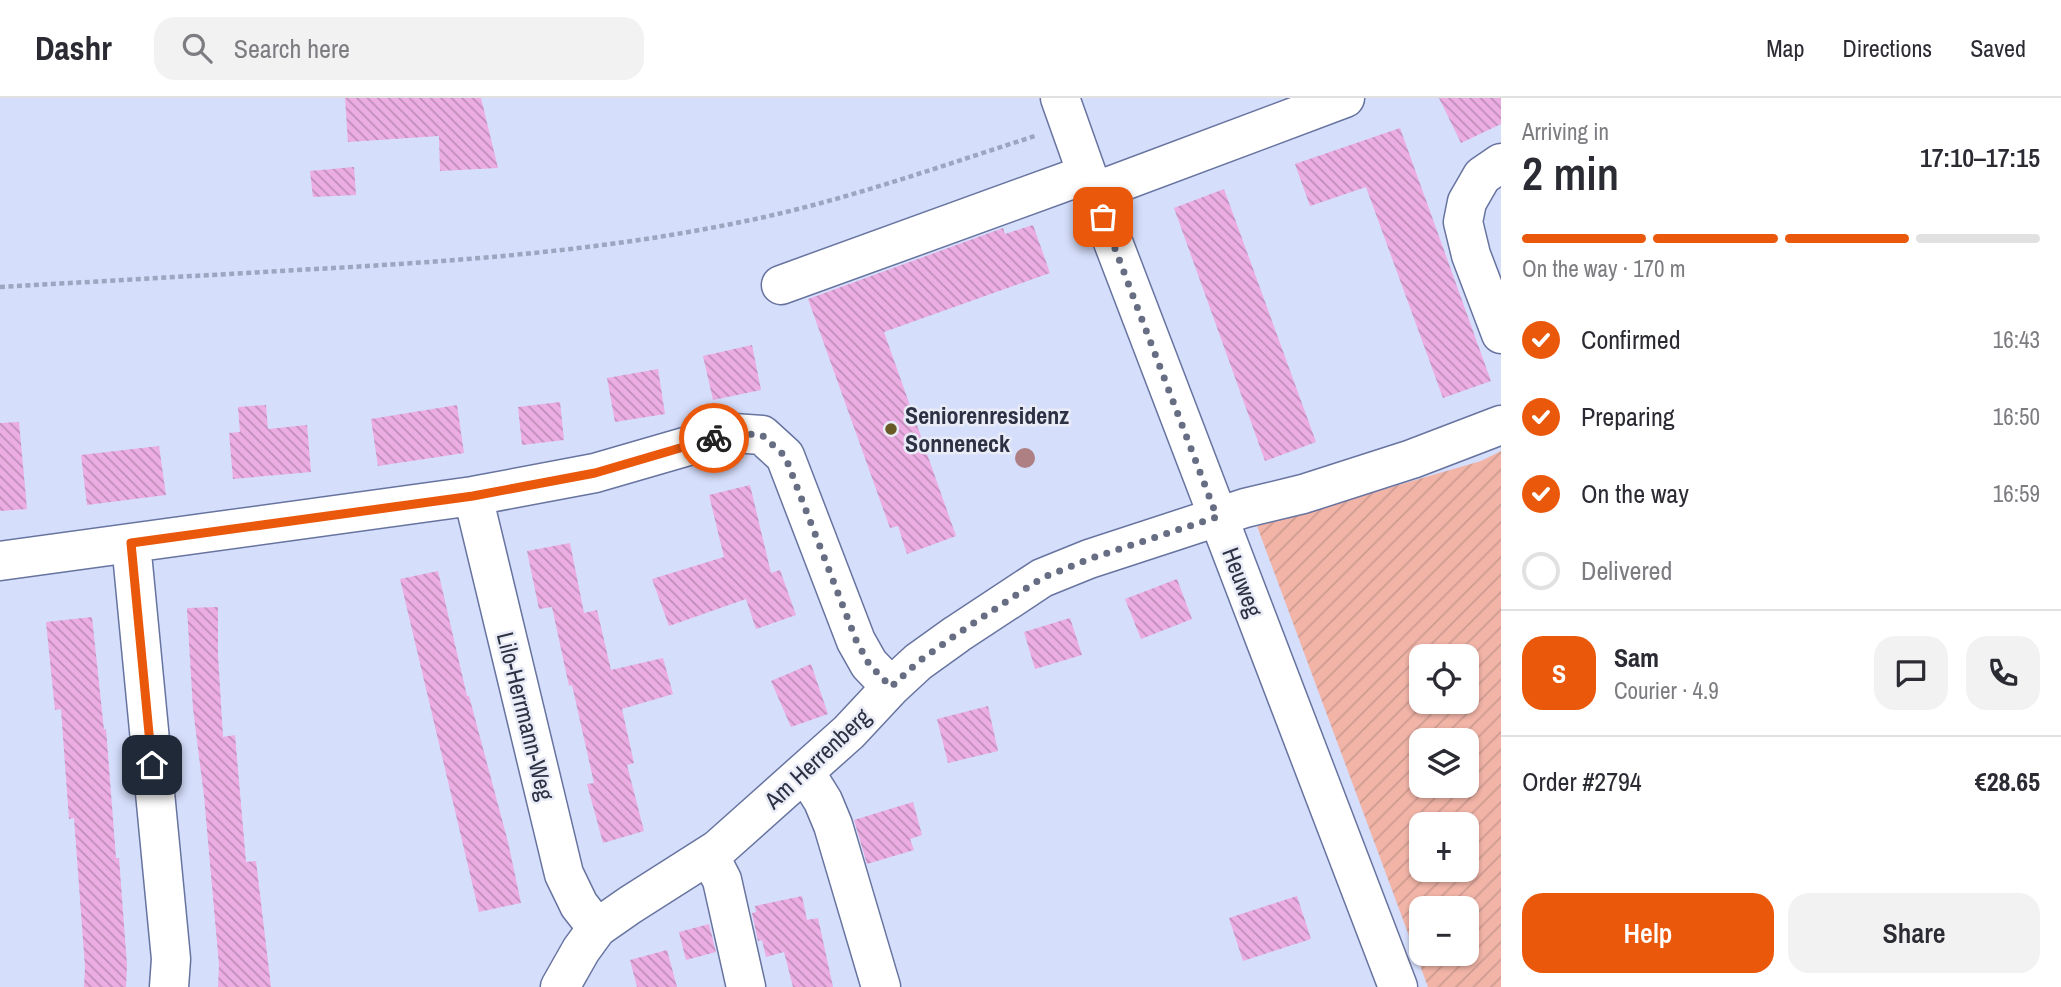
<!DOCTYPE html>
<html lang="en">
<head>
<meta charset="utf-8">
<style>
	body { margin:0; font-family:"Archivo Narrow",sans-serif; background:#f2f2f3; color:#2b2b33; height:100vh; display:flex; flex-direction:column; font-size:26px; white-space:nowrap }
	* { box-sizing:border-box; margin:0 }
	p { font-size:23px; color:#7c7c81 }
	.icon { flex:none; width:38px; height:38px; fill:none; stroke:currentColor; stroke-width:2; stroke-linecap:round; stroke-linejoin:round }
	.map { position:relative; flex:1; overflow:hidden }
	.details { display:flex; flex-direction:column; background:#fff; width:560px }
	.details>* { flex:none }
	.buttons { position:absolute; left:1409px; top:546px; display:grid; gap:14px }
	.buttons a { display:grid; place-items:center; width:70px; height:70px; border-radius:14px; background:#fff; box-shadow:0 2px 5px #0004; font-size:35px }
	.pin { position:absolute; display:grid; place-items:center; width:60px; height:60px; color:#fff; margin:-30px; border-radius:14px; box-shadow:0 4px 10px #0006 }
	.courier { position:absolute; display:grid; place-items:center; width:70px; height:70px; margin:-35px; border:5px solid #ea580c; border-radius:50%; background:#fff; color:#222; box-shadow:0 2px 9px #0007 }
	.overview em { font-style:normal; font-weight:600 }
	.overview div { display:flex; flex-direction:column-reverse }
	.overview { display:flex; align-items:center; justify-content:space-between; height:119px; padding:0 21px }
	h1 { font-size:46px; font-weight:600; line-height:52px }
	.bar { display:grid; grid-template-columns:repeat(4,1fr); gap:10px 7px; align-content:center; height:84px; padding:0 21px }
	.bar i { height:9px; border-radius:5px; background:#e1e1e2 }
	.bar .selected { background:#ea580c }
	.bar p { grid-column:span 4 }
	.line { display:flex; align-items:center; gap:18px; padding:0 21px; border-top:2px solid #e1e1e2 }
	.line div { flex:1 }
	.round { display:grid; place-items:center; flex:none; width:74px; height:74px; border-radius:21px; background:#f2f2f3 }
	ol { padding:0 21px; list-style:none }
	li { display:flex; align-items:center; gap:21px; height:77px }
	li p { margin-inline-start:auto }
	li .icon { padding:7px; border-radius:50%; background:#ea580c; color:#fff; stroke-width:4 }
	li:last-child { color:#7c7c81 }
	li i { width:38px; height:38px; border:4px solid #e1e1e2; border-radius:50% }
	.primary-button { display:flex; gap:14px; margin-top:auto; padding:14px 21px }
	.primary-button a { flex:1; height:80px; border-radius:21px; background:#ea580c; color:#fff; font-size:28px; font-weight:600; line-height:80px; text-align:center }
	.primary-button a+a { background:#f2f2f3; color:#2b2b33 }
	header { display:flex; align-items:center; gap:42px; box-sizing:border-box; height:98px; padding:0 35px; background:#fff; border-bottom:2px solid #e1e1e2 }
	header strong { font-size:33px }
	nav { display:flex; gap:38px; margin-inline-start:auto; font-size:24px }
	.search { width:490px; height:63px; background:#f2f2f3; display:flex; align-items:center; gap:18px; box-sizing:border-box; padding:0 24px; border-radius:21px; color:#7c7c81; font-size:26px }
	main { display:flex; flex:1; min-height:0 }
	.map>svg:first-child { display:block }
	.garden { fill:url(#garden-furrows); fill-rule:evenodd }
	.building { fill:url(#building-back-hatch) }
	.lines { fill:none; stroke-linecap:round; stroke-linejoin:round }
	.minor-casing { stroke:#67749f; stroke-width:41 }
	.path { stroke:#9da5bf; stroke-width:4.5; stroke-dasharray:5 3.5; stroke-linecap:butt }
	.minor { stroke:#fff; stroke-width:38 }
	.tree { fill:#ae7f83 }
	.done { stroke:#676e84; stroke-width:7; stroke-dasharray:0 12.6 }
	.route { stroke:#ea580c; stroke-width:9 }
	.poi-dot { fill:#695926; stroke:#e9ecf6; stroke-width:2.5 }
	.labels { text-anchor:middle; dominant-baseline:central; stroke-width:5; stroke-linejoin:round; paint-order:stroke }
	.poi-label { font-size:24px; font-weight:bold; fill:#2c3144; stroke:#e9ecf6; text-anchor:start }
	.street-label { font-size:24px; fill:#2c3144; stroke:#e9ecf6 }
</style>
</head>
<body>
<header>
<strong>Dashr</strong>
<div class="search"><svg class="icon" aria-label="search" viewBox="0 0 24 24"><circle cx="10" cy="10" r="6"/><path d="M15 15l6 6"/></svg>Search here</div>
<nav><a>Map</a><a>Directions</a><a>Saved</a></nav>
</header>
<main>
<div class="map">
<svg width="1501" height="889" viewBox="0 0 1501 889">
	<defs>
		<pattern id="garden-furrows" width="10" height="10" patternUnits="userSpaceOnUse" patternTransform="scale(1.75)"><rect width="10" height="10" fill="#f1b4a7"/><path d="M-1 1l2-2M0 10L10 0M9 11l2-2" fill="none" stroke="#cf9b91"/></pattern>
		<pattern id="building-back-hatch" width="6" height="6" patternUnits="userSpaceOnUse" patternTransform="scale(1.75)"><rect width="6" height="6" fill="#ecade2"/><path d="M-1 5l2 2M0 0l6 6M5-1l2 2" fill="none" stroke="#bf8db9"/></pattern>
	</defs>
	<rect width="100%" height="100%" fill="#d5defb"/>
	<path class="garden" d="M1501 353V889H1428L1257 428 1481 363ZM1421 558H1466V604H1421ZM1421 642H1466V688H1421ZM1421 726H1466V772H1421ZM1421 810H1466V856H1421Z"/>
	<path class="building" d="M345 0H481L498 70 440 73 439 38 348 44Z
		M1439 0H1501V26L1461 45Z
		M1400 30 1491 283 1443 300 1366 89 1310 108 1295 66Z
		M354 69 356 97 313 99 310 73Z
		M1224 91 1316 344 1265 363 1174 110Z
		M1033 127 1050 175 884 234 956 438 907 456 898 428 890 430 808 201 1003 130 1005 136Z
		M752 247 761 292 713 302 703 258Z
		M658 271 665 316 615 324 607 280Z
		M560 304 564 342 522 347 518 309Z
		M266 307 268 331 307 327 311 374 233 381 229 335 240 334 238 309Z
		M457 307 464 355 378 368 371 321Z
		M19 324 27 411 0 413V325Z
		M159 348 166 397 87 407 81 357Z
		M750 387 771 475 780 472 796 517 756 531 746 501 669 528 652 481 724 459 709 397Z
		M570 445 584 515 597 512 611 572 663 560 673 596 622 611 634 665 627 667 644 733 603 745 587 686 594 685 572 587 569 588 552 509 539 511 527 453Z
		M438 473 467 598H469L508 744 521 805 479 814 400 481Z
		M1177 481 1192 521 1141 541 1125 501Z
		M218 509V557L223 639 235 637 246 764 256 763 271 889H218L219 867 204 698 193 611 187 510Z
		M92 519 104 632 106 631 116 760H119L127 867 126 889H84L85 869 74 720 69 721 61 611 55 612 46 524Z
		M1070 520 1082 557 1035 571 1024 534Z
		M811 566 828 616 791 629 771 583Z
		M988 608 998 653 948 665 937 621Z
		M913 704 922 737 910 741 914 752 867 766 854 722Z
		M802 798 807 822 818 820 833 889H793L784 854 766 859 762 842 758 843 752 815 756 814 755 808Z
		M1297 798 1311 841 1243 863 1229 820Z
		M709 826 716 854 686 862 679 834Z
		M667 852 677 889H637L630 862Z"/>
	<g class="lines">
		<defs>
			<path id="minor" d="M1060 0 1087 76 1398 889
				M1501 65 1482 78 1467 104 1463 124 1471 157 1501 236
				M1094 94 1345 0
				M781 187 1087 76
				M473 398 564 776 579 807 597 830
				M131 445 171 861 169 889
				M0 463 473 398 595 375 733 335 762 337 785 358 856 543 869 566 891 589
				M805 674 823 703 833 727 881 889
				M709 757 722 782 746 889
				M560 889 581 852 597 830 630 807 718 751 849 634 891 589 918 564 957 536 1042 480 1089 461 1245 410 1303 396 1412 361 1501 327"/>
		</defs>
		<use href="#minor" class="minor-casing"/>
		<path class="path" d="M0 189C105 183 211 177 316 171 459 163 601 153 741 124 841 104 938 69 1035 38"/>
		<use href="#minor" class="minor"/>
	</g>
	<circle class="tree" cx="1025" cy="360" r="10"/>
	<g class="lines">
		<path class="done" d="M714 340 733 335 762 337 785 358 856 542 869 566 891 589 918 564 957 536 1042 480 1089 461 1217 419 1103 119"/>
		<path class="route" d="M152 667 131 445 473 398 595 375 714 340"/>
	</g>
	<circle class="poi-dot" cx="891" cy="331" r="7"/>
	<g class="labels">
		<g class="poi-label">
			<text x="905" y="317">Seniorenresidenz<tspan x="905" dy="28">Sonneneck</tspan></text>
		</g>
		<g class="street-label">
			<text transform="translate(1243 484) rotate(69)">Heuweg</text>
			<text transform="translate(526 618) rotate(76)">Lilo-Herrmann-Weg</text>
			<text transform="translate(817 660) rotate(-43)">Am Herrenberg</text>
		</g>
	</g>
</svg>
<div class="buttons">
<a><svg class="icon" aria-label="locate" viewBox="0 0 24 24"><circle cx="12" cy="12" r="6"/><path d="M12 2v4M12 18v4M2 12h4M18 12h4"/></svg></a>
<a><svg class="icon" aria-label="layers" viewBox="0 0 24 24"><path d="M12 4l9 5-9 5-9-5zM3 14l9 5 9-5"/></svg></a>
<a>+</a>
<a>−</a>
</div>
<div class="pin" style="left:1103px;top:119px;background:#ea580c"><svg class="icon" aria-label="bag" viewBox="0 0 24 24"><path d="M5 8h14l-1 12H6zM9 8a3 3 0 0 1 6 0"/></svg></div>
<div class="pin" style="left:152px;top:667px;background:#1f2937"><svg class="icon" aria-label="home" viewBox="0 0 24 24"><path d="M3 11l9-7 9 7M6 9v11h12V9"/></svg></div>
<div class="courier" style="left:714px;top:340px"><svg class="icon" aria-label="bike" viewBox="0 0 24 24"><circle cx="6" cy="16" r="4"/><circle cx="18" cy="16" r="4"/><path d="M6 16l4-8h5l3 8M10 8l3 8H6M13 5h3"/></svg></div>
</div>
<section class="details">
<div class="overview"><div><h1>2 min</h1><p>Arriving in</p></div><em>17:10–17:15</em></div>
<div class="bar"><i class="selected"></i><i class="selected"></i><i class="selected"></i><i></i><p>On the way · 170 m</p></div>
<ol>
<li><svg class="icon" aria-label="check" viewBox="0 0 24 24"><path d="M5 12l5 5 9-10"/></svg>Confirmed<p>16:43</p></li>
<li><svg class="icon" aria-label="check" viewBox="0 0 24 24"><path d="M5 12l5 5 9-10"/></svg>Preparing<p>16:50</p></li>
<li><svg class="icon" aria-label="check" viewBox="0 0 24 24"><path d="M5 12l5 5 9-10"/></svg>On the way<p>16:59</p></li>
<li><i></i>Delivered</li>
</ol>
<div class="line" style="height:126px"><b class="round" style="background:#ea580c;color:#fff">S</b><div><b>Sam</b><p>Courier · 4.9</p></div><a class="round"><svg class="icon" aria-label="chat" viewBox="0 0 24 24"><path d="M4 5h16v11H9l-5 4z"/></svg></a><a class="round"><svg class="icon" aria-label="phone" viewBox="0 0 24 24"><path d="M5 4h4l2 5-3 2q2 4 5 5l2-3 5 2v4C11 20 4 13 5 4z"/></svg></a></div>
<div class="line" style="height:91px"><div>Order #2794</div><b>€28.65</b></div>
<div class="primary-button"><a>Help</a><a>Share</a></div>
</section>
</main>
</body>
</html>
